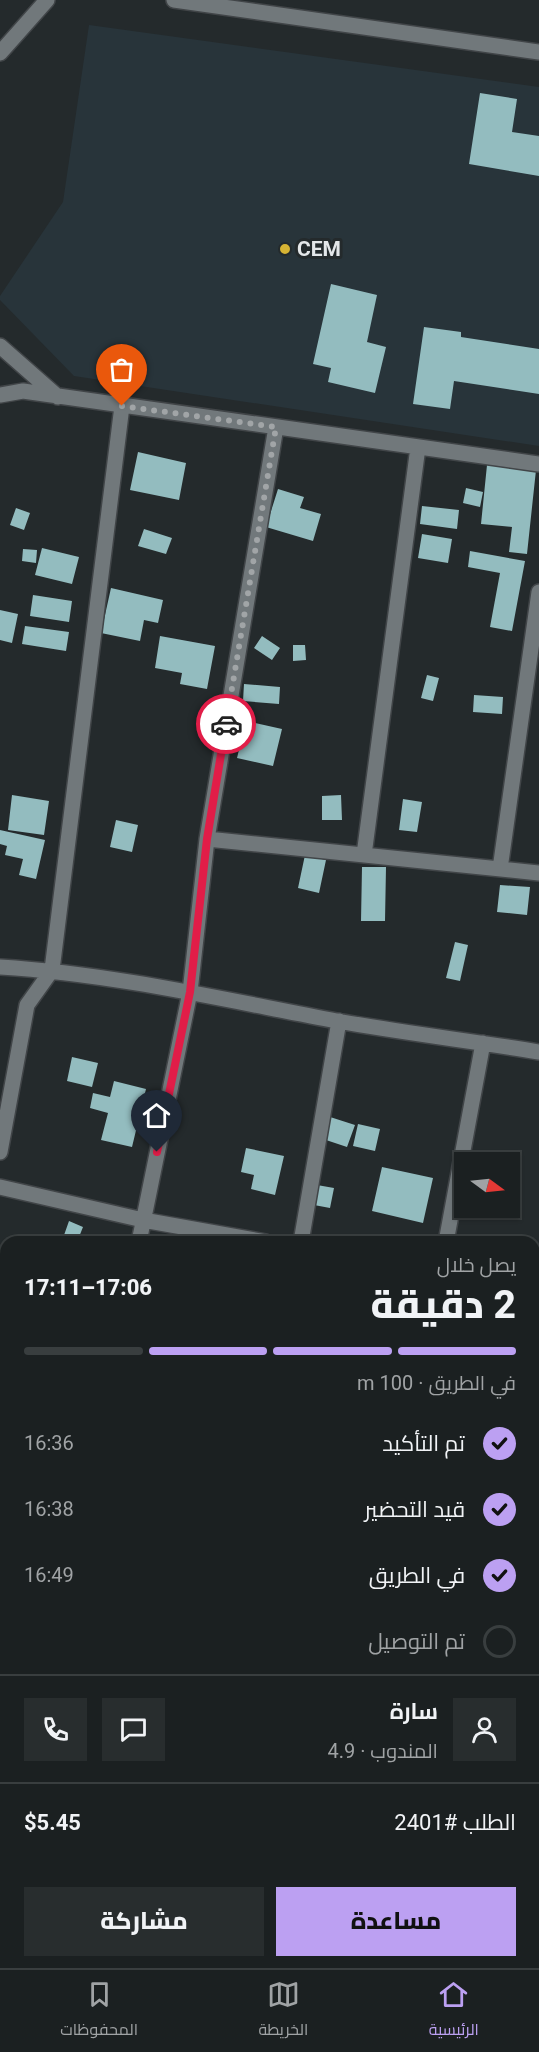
<!DOCTYPE html>
<html lang="ar">
<head>
<meta charset="utf-8">
<style>
	body { margin:0; font-family:Roboto,Cairo,sans-serif; background:#282d2e; color:#f1f3f6; direction:rtl; height:100vh; display:flex; flex-direction:column; font-size:22px; white-space:nowrap }
	* { box-sizing:border-box; margin:0 }
	p { font-size:20px; color:#a0a3a5 }
	.icon { flex:none; width:33px; height:33px; fill:none; stroke:currentColor; stroke-width:2; stroke-linecap:round; stroke-linejoin:round }
	.map { position:relative; flex:1; overflow:hidden; direction:ltr }
	.panel { position:absolute; left:0px; top:1236px; width:540px; height:732px; display:flex; flex-direction:column; background:#1b2021; border-radius:18px 18px 0 0; box-shadow:0 2px 4px #0004,0 0 0 2px #393e3f; direction:rtl }
	.panel>* { flex:none }
	.needle { width:39px; rotate:105deg }
	.tools { position:absolute; left:454px; top:1152px; display:grid; gap:12px }
	.tools a { display:grid; place-items:center; width:66px; height:66px; border-radius:0px; background:#1b2021; box-shadow:0 2px 4px #0004,0 0 0 2px #393e3f; font-size:30px }
	.pin { position:absolute; display:grid; place-items:center; width:51px; height:51px; color:#fff; margin:-62px -26px; border-radius:50% 50% 50% 0; rotate:-45deg; box-shadow:0 0 6px #0007 }
	.pin .icon { rotate:45deg }
	.courier { position:absolute; display:grid; place-items:center; width:60px; height:60px; margin:-30px; border:4px solid #e11d48; border-radius:50%; background:#fff; color:#222; box-shadow:0 2px 8px #0007 }
	.headline em { font-style:normal; font-weight:800 }
	.headline div { display:flex; flex-direction:column-reverse }
	.headline { display:flex; align-items:center; justify-content:space-between; height:102px; padding:0 24px }
	h1 { font-size:39px; font-weight:800; line-height:45px }
	.bar { display:grid; grid-template-columns:repeat(4,1fr); gap:9px 6px; align-content:center; height:72px; padding:0 24px }
	.bar i { height:8px; border-radius:4px; background:#393e3f }
	.bar .on { background:#bca0f2 }
	.bar p { grid-column:span 4 }
	.line { display:flex; align-items:center; gap:15px; padding:0 24px; border-top:2px solid #393e3f }
	.line div { flex:1 }
	.round { display:grid; place-items:center; flex:none; width:63px; height:63px; border-radius:0px; background:#282d2e }
	ol { padding:0 24px; list-style:none }
	li { display:flex; align-items:center; gap:18px; height:66px }
	li p { margin-inline-start:auto }
	li .icon { padding:6px; border-radius:50%; background:#bca0f2; color:#111; stroke-width:4 }
	li:last-child { color:#a0a3a5 }
	li i { width:33px; height:33px; border:3px solid #393e3f; border-radius:50% }
	.action { display:flex; gap:12px; margin-top:auto; padding:12px 24px }
	.action a { flex:1; height:69px; border-radius:0px; background:#bca0f2; color:#111; font-size:24px; font-weight:800; line-height:69px; text-align:center }
	.action a+a { background:#282d2e; color:#f1f3f6 }
	.menu { display:flex; justify-content:space-around; align-items:center; height:84px; border-top:2px solid #393e3f; background:#1b2021; font-size:16px; color:#a0a3a5 }
	.menu a { display:grid; justify-items:center; gap:3px }
	.menu .on { color:#bca0f2 }
	.map>svg:first-child { display:block }
	.built { fill:#28343a }
	.building { fill:#93bcbf }
	.lines { fill:none; stroke-linecap:round; stroke-linejoin:round }
	.minor-casing { stroke:#414548; stroke-width:18 }
	.minor { stroke:#71787b; stroke-width:15 }
	.done { stroke:#a1a5a7; stroke-width:6; stroke-dasharray:0 10.8 }
	.route { stroke:#e11d48; stroke-width:8 }
	.poi-dot { fill:#d7b434; stroke:#242a2c; stroke-width:2 }
	.labels { text-anchor:middle; dominant-baseline:central; stroke-width:6; stroke-linejoin:round; paint-order:stroke }
	.poi-label { font-size:21px; font-weight:bold; fill:#e4e7e9; stroke:#242a2c; text-anchor:start }
</style>
</head>
<body>
<div class="map">
<svg width="539" height="1968" viewBox="0 0 539 1968">
	<rect width="100%" height="100%" fill="#242a2c"/>
	<path class="built" d="M89 25 539 87V446L74 376 0 300V296L63 202Z"/>
	<path class="building" d="M480 93 517 99 512 132 539 136V176L469 164Z
		M331 284 377 295 367 342 386 347 375 393 328 382 331 368 313 364Z
		M424 327 461 332V337L539 349V394L454 381 450 409 413 404Z
		M138 452 186 463 179 500 130 490Z
		M487 465 536 470 527 554 509 552 512 527 481 524Z
		M466 488 483 492 480 507 463 503Z
		M278 489 304 497 300 508 321 514 313 541 266 527Z
		M422 506 459 510 457 529 420 524Z
		M16 508 30 513 24 530 10 525Z
		M144 529 172 538 166 554 138 546Z
		M422 534 452 539 448 563 418 558Z
		M42 548 79 557 72 584 35 575Z
		M23 549 37 550 36 563 22 561Z
		M470 551 525 561 512 631 490 627 500 573 468 567Z
		M111 588 163 600 158 623 144 620 140 641 101 633Z
		M33 595 72 601 69 622 30 616Z
		M0 610 18 614 12 643 0 640Z
		M25 626 69 632 66 651 22 644Z
		M160 636 215 646 207 689 180 684 182 673 155 668Z
		M262 636 280 648 272 660 254 648Z
		M293 645H305L306 660 293 661Z
		M427 675 439 678 433 701 421 698Z
		M244 684 280 687 279 704 243 701Z
		M474 695 503 697 502 714 473 712Z
		M246 721 282 729 273 766 237 758Z
		M12 795 49 801 44 835 8 830Z
		M341 795 342 820H322V796Z
		M403 799 422 802 417 832 399 830Z
		M116 820 138 825 132 852 110 847Z
		M0 830 45 840 36 879 19 875 23 859 5 855 7 846 0 844Z
		M305 855 326 860 319 893 298 888Z
		M362 867H386L385 921H361Z
		M500 885 530 887 527 915 497 912Z
		M455 942 468 945 460 981 446 978Z
		M72 1057 98 1063 92 1087 67 1081Z
		M114 1081 146 1089 132 1147 101 1140 108 1113 90 1108 93 1093 110 1097Z
		M327 1116 355 1125 347 1147 320 1138Z
		M358 1124 380 1129 375 1151 353 1146Z
		M246 1148 284 1156 275 1195 251 1189 254 1175 241 1172Z
		M382 1167 433 1178 423 1223 372 1211Z
		M317 1185 334 1188 330 1208 314 1205Z
		M69 1221 83 1227 77 1242 63 1238Z
		M0 1288 6 1289V1314L0 1313Z
		M538 1337 539 1338V1373L534 1371V1356Z
		M534 1729 539 1730V1762L535 1777Z
		M0 1842 6 1844V1876L4 1884 0 1882Z
		M33 1962H90L89 1968H32Z
		M103 1962H139L137 1968H101Z
		M436 1962H453L451 1968H434Z
		M472 1962H499L497 1968H471Z"/>
	<g class="lines">
		<defs>
			<path id="minor" d="M174 0 539 52
				M0 53 47 0
				M0 346 58 397
				M0 395 23 391 539 464
				M207 839 539 873
				M364 855 418 447
				M500 869 539 592
				M0 967C114 974 225 1000 337 1021 404 1033 472 1041 539 1052
				M0 1152 27 1005 52 970 122 406
				M0 1187 143 1220 266 1242
				M139 1242 190 992 207 839 276 427
				M301 1242 339 1021
				M446 1242 483 1043
				M534 1289 539 1290
				M0 1636 6 1637
				M534 1679 539 1652
				M534 1730 539 1731
				M534 1864 539 1865
				M190 1962 229 1968
				M6 1968 7 1962
				M174 1968 175 1962"/>
		</defs>
		<use href="#minor" class="minor-casing"/>
		<use href="#minor" class="minor"/>
	</g>
	<g class="lines">
		<path class="done" d="M122 406 276 427 226 724"/>
		<path class="route" d="M157 1152 190 992 207 839 226 724"/>
	</g>
	<circle class="poi-dot" cx="285" cy="249" r="6"/>
	<g class="labels">
		<g class="poi-label">
			<text x="297" y="249">CEM</text>
		</g>
	</g>
</svg>
<div class="tools">
<a><svg class="needle" viewBox="-14 -14 28 28"><path d="M0-13l5 13h-10z" fill="#e53935"/><path d="M0 13l5-13h-10z" fill="#a0a3a5"/></svg></a>
</div>
<div class="pin" style="left:122px;top:406px;background:#ea580c"><svg class="icon" aria-label="bag" viewBox="0 0 24 24"><path d="M5 8h14l-1 12H6zM9 8a3 3 0 0 1 6 0"/></svg></div>
<div class="pin" style="left:157px;top:1152px;background:#1f2937"><svg class="icon" aria-label="home" viewBox="0 0 24 24"><path d="M3 11l9-7 9 7M6 9v11h12V9"/></svg></div>
<div class="courier" style="left:226px;top:724px"><svg class="icon" aria-label="car" viewBox="0 0 24 24"><path d="M5 17H2v-5l4-1 3-4h7l3 4 3 1v5h-3M9 17h6M6 11h13"/><circle cx="7" cy="17" r="2"/><circle cx="17" cy="17" r="2"/></svg></div>
<section class="panel">
<div class="headline"><div><h1>2 دقيقة</h1><p>يصل خلال</p></div><em>17:06–17:11</em></div>
<div class="bar"><i class="on"></i><i class="on"></i><i class="on"></i><i></i><p>في الطريق · 100 m</p></div>
<ol>
<li><svg class="icon" aria-label="check" viewBox="0 0 24 24"><path d="M5 12l5 5 9-10"/></svg>تم التأكيد<p>16:36</p></li>
<li><svg class="icon" aria-label="check" viewBox="0 0 24 24"><path d="M5 12l5 5 9-10"/></svg>قيد التحضير<p>16:38</p></li>
<li><svg class="icon" aria-label="check" viewBox="0 0 24 24"><path d="M5 12l5 5 9-10"/></svg>في الطريق<p>16:49</p></li>
<li><i></i>تم التوصيل</li>
</ol>
<div class="line" style="height:108px"><a class="round"><svg class="icon" aria-label="person" viewBox="0 0 24 24"><circle cx="12" cy="8" r="4"/><path d="M4 21q1-7 8-7t8 7"/></svg></a><div><b>سارة</b><p>المندوب · 4.9</p></div><a class="round"><svg class="icon" aria-label="chat" viewBox="0 0 24 24"><path d="M4 5h16v11H9l-5 4z"/></svg></a><a class="round"><svg class="icon" aria-label="phone" viewBox="0 0 24 24"><path d="M5 4h4l2 5-3 2q2 4 5 5l2-3 5 2v4C11 20 4 13 5 4z"/></svg></a></div>
<div class="line" style="height:78px"><div>الطلب #2401</div><b>$5.45</b></div>
<div class="action"><a>مساعدة</a><a>مشاركة</a></div>
</section>
</div>
<nav class="menu">
<a class="on"><svg class="icon" aria-label="home" viewBox="0 0 24 24"><path d="M3 11l9-7 9 7M6 9v11h12V9"/></svg>الرئيسية</a>
<a><svg class="icon" aria-label="map" viewBox="0 0 24 24"><path d="M3 6l6-2 6 2 6-2v14l-6 2-6-2-6 2zM9 4v14M15 6v14"/></svg>الخريطة</a>
<a><svg class="icon" aria-label="saved" viewBox="0 0 24 24"><path d="M7 4h10v16l-5-4-5 4z"/></svg>المحفوظات</a>
</nav>
</body>
</html>
